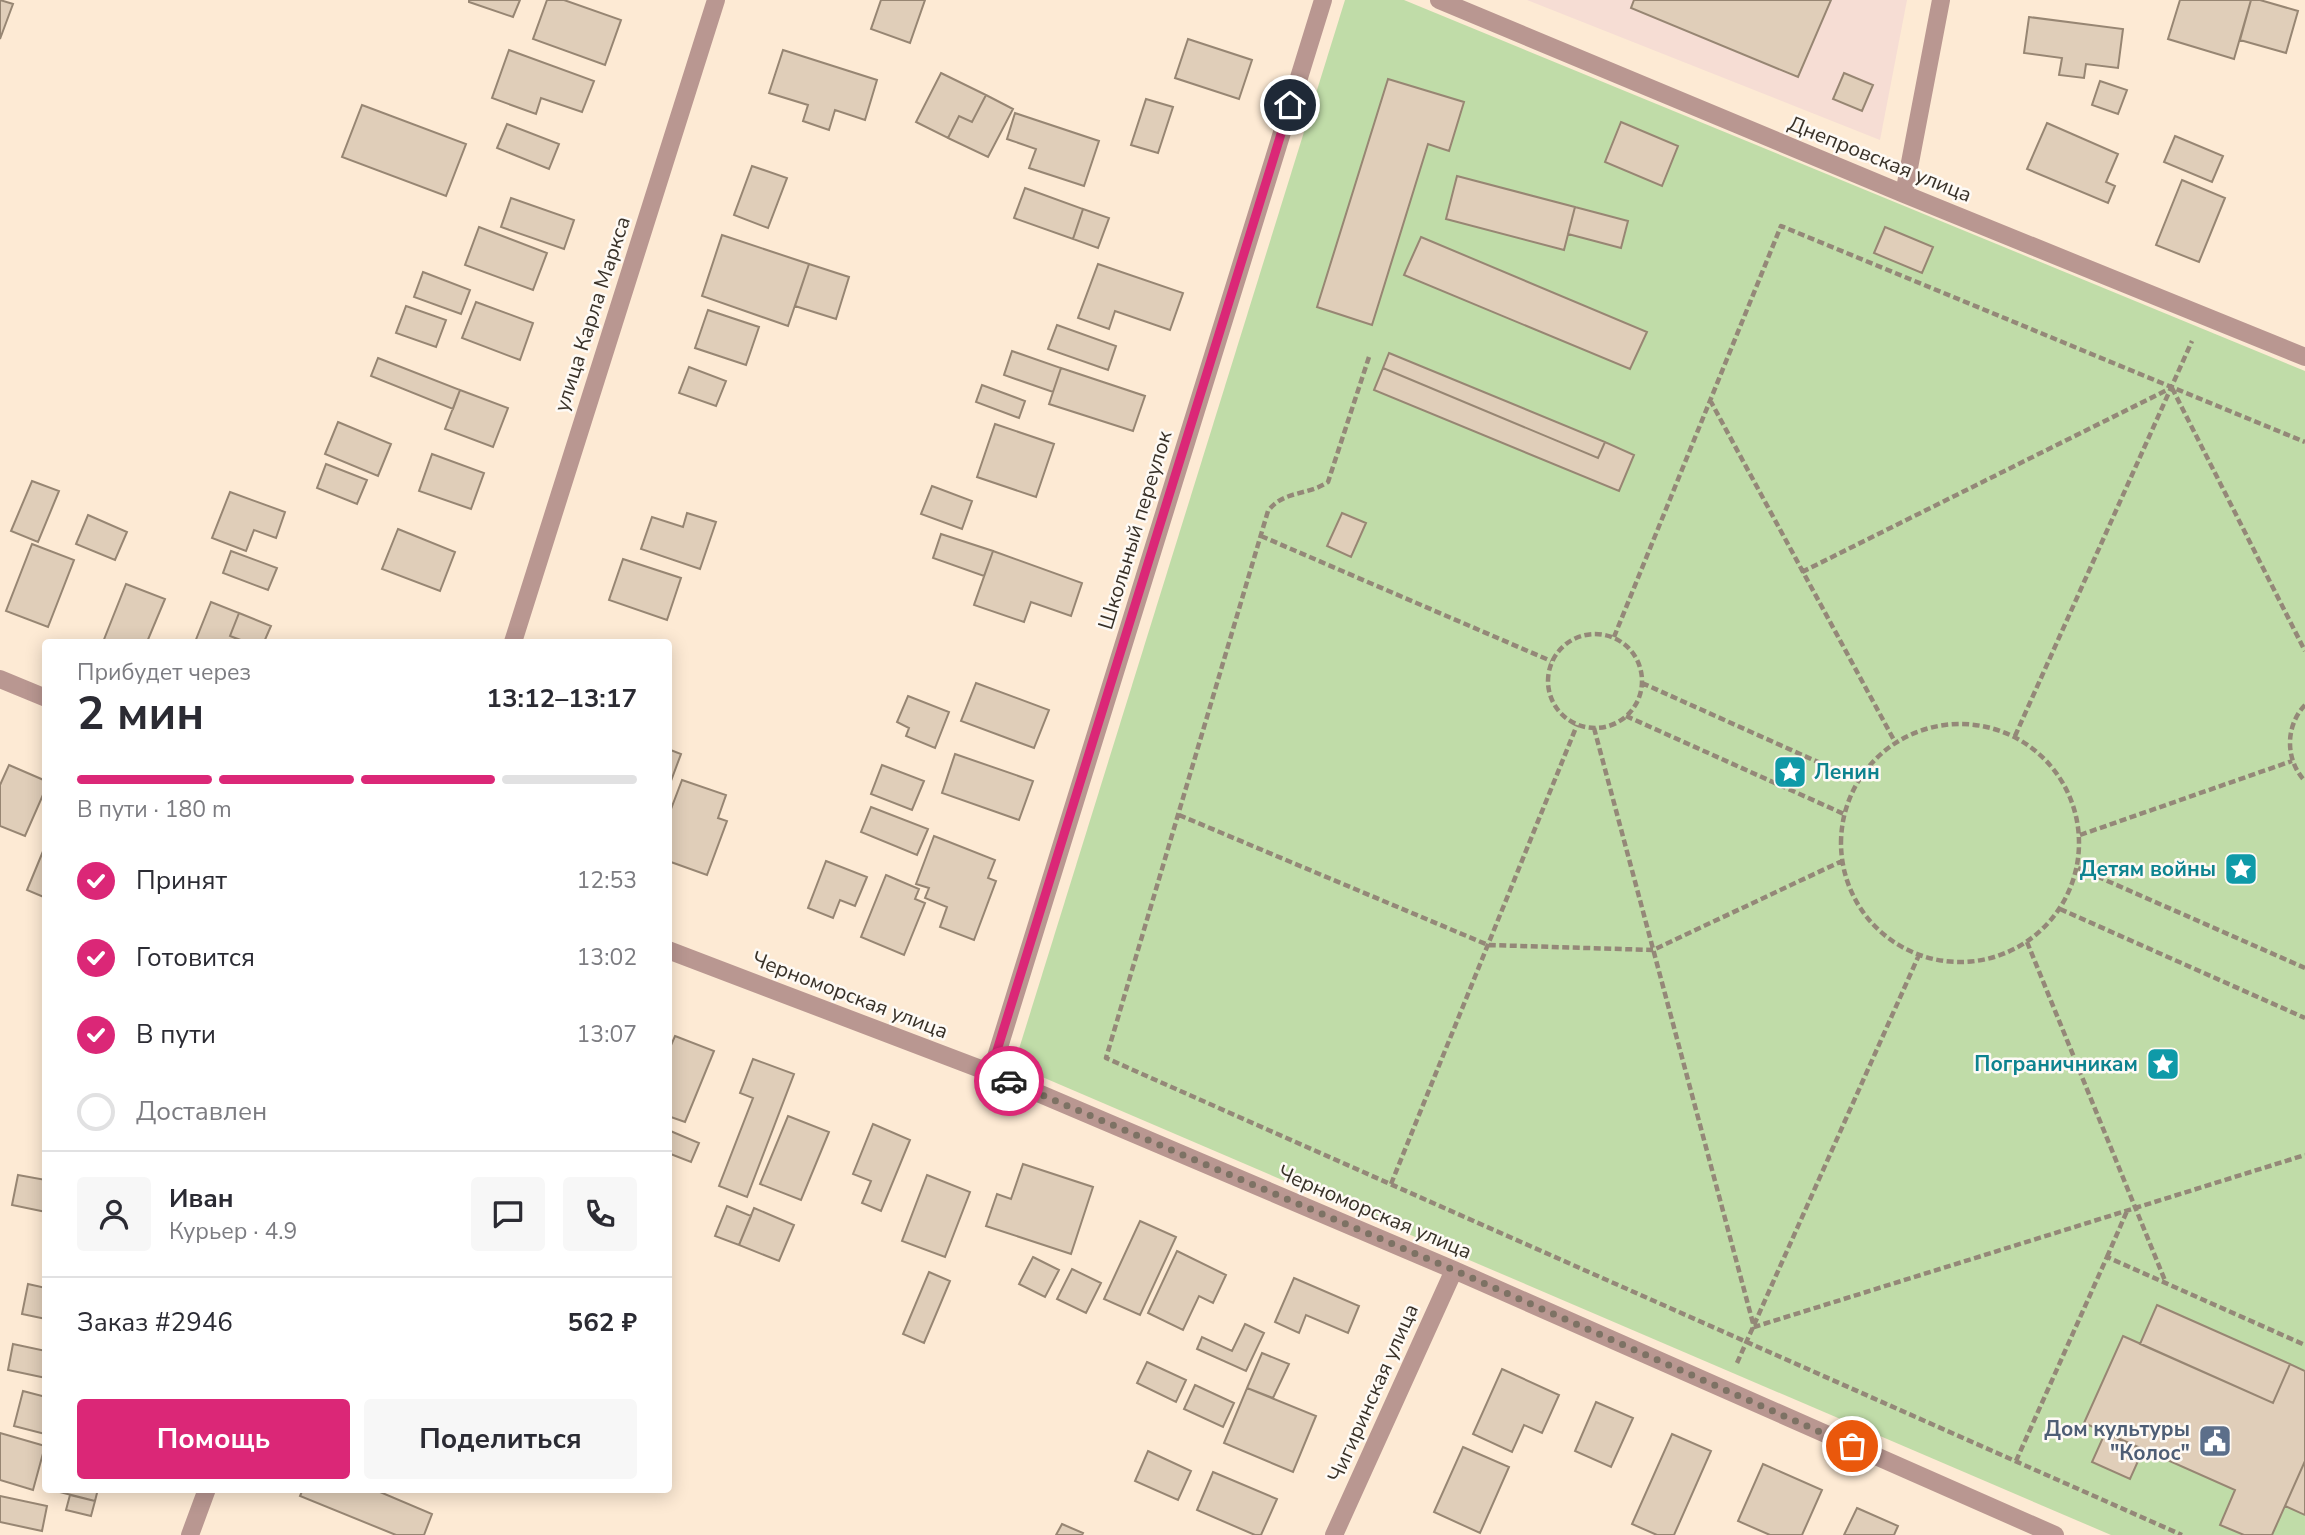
<!DOCTYPE html>
<html lang="ru">
<head>
<meta charset="utf-8">
<style>
	body { margin:0; font-family:"Nunito Sans",sans-serif; background:#f7f7f7; color:#2b2b33; height:100vh; display:flex; flex-direction:column; font-size:26px; white-space:nowrap }
	* { box-sizing:border-box; margin:0 }
	p { font-size:23px; color:#7c7c81 }
	.icon { flex:none; width:38px; height:38px; fill:none; stroke:currentColor; stroke-width:2; stroke-linecap:round; stroke-linejoin:round }
	.map { position:relative; flex:1; overflow:hidden }
	.drawer { position:absolute; left:42px; top:639px; width:630px; height:854px; display:flex; flex-direction:column; background:#fff; border-radius:7px; box-shadow:0 4px 18px #0003 }
	.drawer>* { flex:none }
	.pin { position:absolute; display:grid; place-items:center; width:60px; height:60px; color:#fff; margin:-30px; border:4px solid #fff; border-radius:50%; box-shadow:0 2px 7px #0007 }
	.courier { position:absolute; display:grid; place-items:center; width:70px; height:70px; margin:-35px; border:5px solid #db2777; border-radius:50%; background:#fff; color:#222; box-shadow:0 2px 9px #0007 }
	.overview em { font-style:normal; font-weight:700 }
	.overview div { display:flex; flex-direction:column-reverse }
	.overview { display:flex; align-items:center; justify-content:space-between; height:119px; padding:0 35px }
	h1 { font-size:46px; font-weight:700; line-height:52px }
	.bar { display:grid; grid-template-columns:repeat(4,1fr); gap:10px 7px; align-content:center; height:84px; padding:0 35px }
	.bar i { height:9px; border-radius:5px; background:#e1e1e2 }
	.bar .on { background:#db2777 }
	.bar p { grid-column:span 4 }
	.line { display:flex; align-items:center; gap:18px; padding:0 35px; border-top:2px solid #e1e1e2 }
	.line div { flex:1 }
	.round { display:grid; place-items:center; flex:none; width:74px; height:74px; border-radius:7px; background:#f7f7f7 }
	ol { padding:0 35px; list-style:none }
	li { display:flex; align-items:center; gap:21px; height:77px }
	li p { margin-inline-start:auto }
	li .icon { padding:7px; border-radius:50%; background:#db2777; color:#fff; stroke-width:4 }
	li:last-child { color:#7c7c81 }
	li i { width:38px; height:38px; border:4px solid #e1e1e2; border-radius:50% }
	.cta { display:flex; gap:14px; margin-top:auto; padding:14px 35px }
	.cta a { flex:1; height:80px; border-radius:7px; background:#db2777; color:#fff; font-size:28px; font-weight:700; line-height:80px; text-align:center }
	.cta a+a { background:#f7f7f7; color:#2b2b33 }
	.map>svg:first-child { display:block }
	.commercial { fill:#f6ddd4 }
	.green { fill:#c0dca8 }
	.building { fill:#e0ceb9; stroke:#978673; stroke-width:2 }
	.lines { fill:none; stroke-linecap:round; stroke-linejoin:round }
	.path { stroke:#948878; stroke-width:4.5; stroke-dasharray:7 3.5; stroke-linecap:butt }
	.street { stroke:#b99791; stroke-width:18 }
	.done { stroke:#7d7264; stroke-width:7; stroke-dasharray:0 12.6 }
	.route { stroke:#db2777; stroke-width:9 }
	.labels { text-anchor:middle; dominant-baseline:central; stroke-width:5; stroke-linejoin:round; paint-order:stroke }
	.street-label { font-size:21px; fill:#383128; stroke:#fefaf5 }
	.culture-label { font-size:21px; font-weight:bold; fill:#0d838f; stroke:#fefaf5; text-anchor:end }
	.service-label { font-size:21px; font-weight:bold; fill:#4e5e75; stroke:#fefaf5; text-anchor:end }
</style>
</head>
<body>
<div class="map">
<svg width="2305" height="1535" viewBox="0 0 2305 1535">
	<rect width="100%" height="100%" fill="#fdead4"/>
	<path class="commercial" d="M1527 0H1907L1880 140Z"/>
	<path class="green" d="M1345 0H1404L2305 371V1535H2111L1014 1065Z"/>
	<path class="building" d="M0 0 13 4 0 39Z
		M469 0H520L513 17 469 2Z
		M547 0H564L621 20 605 65 533 39Z
		M881 0H925L910 43 871 29Z
		M1634 0H1831L1798 77 1631 8Z
		M2180 0H2251L2234 59 2168 39Z
		M2251 0H2260L2298 11 2286 53 2240 40Z
		M2029 17 2123 29 2118 68 2086 64 2084 78 2059 75 2062 58 2024 53Z
		M1188 39 1252 60 1239 99 1175 78Z
		M509 50 594 81 582 112 541 98 536 114 492 98Z
		M783 50 877 80 865 120 835 110 829 130 803 121 808 105 769 93Z
		M941 73 986 95 972 122 959 116 948 138 916 122Z
		M1844 73 1873 85 1862 111 1833 99Z
		M1388 79 1464 102 1449 151 1428 144 1372 325 1317 307Z
		M2100 81 2127 90 2118 114 2092 105Z
		M986 95 1013 109 988 157 948 138 959 116 972 122Z
		M1146 99 1173 107 1158 153 1131 145Z
		M362 105 466 144 446 196 342 157Z
		M1015 113 1099 141 1084 186 1029 168 1036 149 1007 139Z
		M1621 122 1678 146 1662 186 1605 162Z
		M2047 123 2118 154 2106 182 2115 186 2108 203 2027 169Z
		M507 124 559 144 549 169 497 148Z
		M2175 136 2223 156 2212 182 2164 162Z
		M752 166 787 178 768 228 734 215Z
		M1457 176 1575 207 1564 250 1446 219Z
		M2182 180 2225 198 2199 262 2156 245Z
		M1025 188 1083 209 1073 239 1014 218Z
		M511 198 574 220 564 249 501 227Z
		M1575 207 1628 221 1621 248 1568 234Z
		M1083 209 1109 218 1098 248 1073 239Z
		M479 227 547 253 533 290 465 265Z
		M1885 227 1933 247 1922 273 1874 253Z
		M722 235 809 264 788 326 702 296Z
		M1421 237 1647 332 1630 369 1404 275Z
		M809 264 849 277 836 319 795 306Z
		M1098 264 1183 293 1170 330 1115 311 1109 329 1078 318Z
		M423 272 470 290 461 314 414 297Z
		M476 302 533 323 520 360 462 338Z
		M406 306 446 320 436 347 396 333Z
		M708 310 759 327 746 365 695 348Z
		M1057 325 1116 346 1108 370 1048 349Z
		M1012 351 1061 368 1053 392 1004 375Z
		M1389 353 1605 442 1598 458 1383 368Z
		M378 358 460 390 453 409 371 376Z
		M689 367 726 381 716 406 679 393Z
		M1061 368 1145 396 1133 431 1049 404Z
		M1383 368 1598 458 1605 442 1634 455 1619 491 1374 390Z
		M982 385 1025 401 1019 418 976 402Z
		M460 390 508 408 493 447 445 429Z
		M338 422 391 444 378 476 325 454Z
		M995 424 1054 444 1036 497 977 477Z
		M432 454 484 473 471 509 419 491Z
		M326 464 367 480 357 504 317 488Z
		M32 481 59 491 38 542 11 531Z
		M932 486 972 501 962 529 921 514Z
		M230 492 285 512 276 538 254 530 246 551 212 538Z
		M687 513 716 522 700 569 641 549 652 517 683 527Z
		M1342 513 1366 523 1351 557 1327 546Z
		M88 515 127 532 115 560 76 544Z
		M398 529 455 552 440 591 382 569Z
		M941 534 993 551 984 576 933 558Z
		M32 544 74 560 48 627 6 611Z
		M231 551 277 568 268 590 223 573Z
		M993 551 1082 583 1071 616 1031 602 1024 622 974 605Z
		M623 559 681 578 667 620 609 600Z
		M126 584 165 599 147 642H103Z
		M211 602 239 613 230 636 242 641 241 642H195Z
		M239 613 271 626 264 642H246L230 636Z
		M976 683 1049 710 1034 748 961 721Z
		M908 696 949 712 935 748 906 736 909 728 897 722Z
		M668 749 681 754 668 789Z
		M955 754 1033 781 1019 820 942 793Z
		M9 765 46 781V788L25 836 0 826V785Z
		M882 765 924 781 912 810 871 794Z
		M682 780 726 795 718 818 727 821 707 875 668 861V817Z
		M871 807 928 829 917 855 861 832Z
		M934 836 995 860 988 878 996 881 974 940 940 927 947 907 925 898 929 888 916 884Z
		M46 844V898L27 890Z
		M826 861 867 877 855 906 840 900 833 918 808 908Z
		M886 875 919 889 915 899 925 903 904 955 861 937Z
		M675 1036 714 1051 685 1122 668 1116V1052Z
		M753 1059 794 1074 747 1197 719 1186 753 1098 740 1093Z
		M788 1116 829 1132 801 1200 760 1184Z
		M873 1124 910 1140 881 1211 862 1203 871 1181 853 1174Z
		M668 1130 699 1143 691 1162 668 1153Z
		M1023 1164 1093 1187 1071 1254 986 1226 997 1194 1011 1199Z
		M18 1175 46 1180V1212L12 1205Z
		M927 1175 970 1192 945 1257 902 1241Z
		M727 1206 751 1216 739 1245 715 1236Z
		M754 1208 794 1225 779 1261 739 1245Z
		M1140 1221 1176 1237 1140 1315 1104 1299Z
		M1177 1251 1226 1275 1213 1303 1199 1296 1183 1330 1148 1313Z
		M1033 1257 1059 1270 1045 1297 1019 1284Z
		M1072 1269 1101 1283 1086 1313 1057 1299Z
		M929 1272 950 1281 924 1343 903 1334Z
		M1294 1278 1359 1306 1348 1333 1306 1315 1299 1333 1275 1322Z
		M28 1284 46 1288V1319L22 1314Z
		M2157 1305 2290 1364 2273 1403 2140 1344Z
		M1245 1324 1264 1333 1246 1371 1197 1349 1202 1337 1232 1351Z
		M2123 1336 2273 1403 2290 1364 2305 1371V1461L2272 1535H2244L2220 1525 2235 1490 2084 1423Z
		M13 1344 46 1351V1378L8 1370Z
		M1262 1353 1289 1364 1273 1398 1247 1388Z
		M1147 1362 1186 1380 1176 1402 1137 1383Z
		M1502 1369 1559 1395 1542 1433 1524 1425 1512 1452 1473 1434Z
		M1195 1385 1234 1403 1223 1427 1184 1409Z
		M1247 1388 1316 1416 1293 1472 1224 1443Z
		M23 1391 46 1397 45 1434 14 1426Z
		M1596 1402 1633 1418 1611 1467 1575 1451Z
		M0 1433 45 1446 33 1490 0 1480Z
		M2105 1433 2143 1450 2130 1479 2092 1462Z
		M1672 1434 1711 1451 1674 1535H1657L1632 1524Z
		M1463 1447 1509 1467 1480 1533 1434 1512Z
		M1148 1451 1191 1471 1178 1500 1135 1481Z
		M2305 1461V1515L2285 1506Z
		M1763 1464 1822 1490 1802 1535H1770L1738 1521Z
		M1213 1472 1277 1499 1261 1535H1255L1197 1510Z
		M48 1489H98L95 1501Z
		M303 1489H373L432 1514 424 1535H396L300 1496Z
		M70 1495 95 1501 91 1516 66 1510Z
		M0 1496 47 1506 42 1531 0 1522Z
		M1857 1508 1898 1526 1894 1535H1844Z
		M1062 1524 1083 1533 1082 1535H1056Z"/>
	<g class="lines">
		<path class="path" d="M1369 357 1328 482C1307 496 1284 490 1268 511L1106 1058 2182 1535
			M2172 388 2305 651
			M1710 400 1895 742
			M1261 536 1551 661
			M1802 572 2171 388
			M1548 681a47 47 0 1 1 94 0a47 47 0 1 1-94 0Z
			M1614 637 1781 226 2305 442
			M1642 683 1858 780
			M2305 705C2285 726 2285 760 2305 781
			M1626 716 1844 814
			M1841 843a119 119 0 1 1 238 0a119 119 0 1 1-238 0Z
			M1594 728 1754 1327 2305 1155
			M2015 736 2192 341
			M1179 815 1488 945 1653 950 1842 861
			M2080 835 2292 761
			M2078 868 2305 968
			M2060 909 2305 1018
			M2027 942 2166 1283
			M1391 1184 1577 725
			M2107 1257 2127 1211
			M1737 1363 1919 955
			M2016 1461 2107 1257 2305 1345"/>
		<path class="street" d="M1439 0 1904 194 2305 357
			M1904 194 1941 0
			M513 642 716 0
			M0 679 46 698
			M668 950 991 1073 1454 1270 2055 1535
			M991 1073 1323 0
			M190 1535 207 1489
			M1334 1535 1454 1270"/>
	</g>
	<g class="lines">
		<path class="done" d="M1009 1081 1454 1270 1852 1446"/>
		<path class="route" d="M1009 1081 990 1073 1290 105"/>
	</g>
	<defs>
		<symbol id="sight-square" viewBox="-11 -11 22 22"><rect x="-9" y="-9" width="18" height="18" rx="4" fill="#0f9aa8" stroke="#fefaf5"/><path d="M0-6L1.8-2.2L6-1.7L2.9 1.2L3.7 5.4L0 3.3L-3.7 5.4L-2.9 1.2L-6-1.7L-1.8-2.2Z" fill="#fff"/></symbol>
		<symbol id="civic-square" viewBox="-11 -11 22 22"><rect x="-9" y="-9" width="18" height="18" rx="4" fill="#5c6f8a" stroke="#fefaf5"/><path d="M-.6-6.5H3V-4.5H.6V-3L4-1V1h2V6H-6V1h2V-1L-.6-3ZM-1.2 2.5V6h2.4V2.5Z" fill="#fff"/></symbol>
	</defs>
	<g fill-rule="evenodd">
		<use href="#sight-square" x="1771" y="753" width="38" height="38"/>
		<use href="#sight-square" x="2222" y="850" width="38" height="38"/>
		<use href="#sight-square" x="2144" y="1045" width="38" height="38"/>
		<use href="#civic-square" x="2196" y="1422" width="38" height="38"/>
	</g>
	<g class="labels">
		<g class="street-label">
			<text transform="translate(1880 159) rotate(22)">Днепровская улица</text>
			<text transform="translate(592 314) rotate(-72)">улица Карла Маркса</text>
			<text transform="translate(1135 530) rotate(-73)">Школьный переулок</text>
			<text transform="translate(850 995) rotate(21)">Черноморская улица</text>
			<text transform="translate(1375 1212) rotate(23)">Черноморская улица</text>
			<text transform="translate(1373 1393) rotate(-66)">Чигиринская улица</text>
		</g>
		<g class="culture-label">
			<text x="1814" y="772" text-anchor="start">Ленин</text>
			<text x="2216" y="869">Детям войны</text>
			<text x="2138" y="1064">Пограничникам</text>
		</g>
		<g class="service-label">
			<text x="2190" y="1429">Дом культуры<tspan x="2190" dy="24">"Колос"</tspan></text>
		</g>
	</g>
</svg>
<div class="pin" style="left:1852px;top:1446px;background:#ea580c"><svg class="icon" aria-label="bag" viewBox="0 0 24 24"><path d="M5 8h14l-1 12H6zM9 8a3 3 0 0 1 6 0"/></svg></div>
<div class="pin" style="left:1290px;top:105px;background:#1f2937"><svg class="icon" aria-label="home" viewBox="0 0 24 24"><path d="M3 11l9-7 9 7M6 9v11h12V9"/></svg></div>
<div class="courier" style="left:1009px;top:1081px"><svg class="icon" aria-label="car" viewBox="0 0 24 24"><path d="M5 17H2v-5l4-1 3-4h7l3 4 3 1v5h-3M9 17h6M6 11h13"/><circle cx="7" cy="17" r="2"/><circle cx="17" cy="17" r="2"/></svg></div>
<section class="drawer">
<div class="overview"><div><h1>2 мин</h1><p>Прибудет через</p></div><em>13:12–13:17</em></div>
<div class="bar"><i class="on"></i><i class="on"></i><i class="on"></i><i></i><p>В пути · 180 m</p></div>
<ol>
<li><svg class="icon" aria-label="check" viewBox="0 0 24 24"><path d="M5 12l5 5 9-10"/></svg>Принят<p>12:53</p></li>
<li><svg class="icon" aria-label="check" viewBox="0 0 24 24"><path d="M5 12l5 5 9-10"/></svg>Готовится<p>13:02</p></li>
<li><svg class="icon" aria-label="check" viewBox="0 0 24 24"><path d="M5 12l5 5 9-10"/></svg>В пути<p>13:07</p></li>
<li><i></i>Доставлен</li>
</ol>
<div class="line" style="height:126px"><a class="round"><svg class="icon" aria-label="person" viewBox="0 0 24 24"><circle cx="12" cy="8" r="4"/><path d="M4 21q1-7 8-7t8 7"/></svg></a><div><b>Иван</b><p>Курьер · 4.9</p></div><a class="round"><svg class="icon" aria-label="chat" viewBox="0 0 24 24"><path d="M4 5h16v11H9l-5 4z"/></svg></a><a class="round"><svg class="icon" aria-label="phone" viewBox="0 0 24 24"><path d="M5 4h4l2 5-3 2q2 4 5 5l2-3 5 2v4C11 20 4 13 5 4z"/></svg></a></div>
<div class="line" style="height:91px"><div>Заказ #2946</div><b>562 ₽</b></div>
<div class="cta"><a>Помощь</a><a>Поделиться</a></div>
</section>
</div>
</body>
</html>
